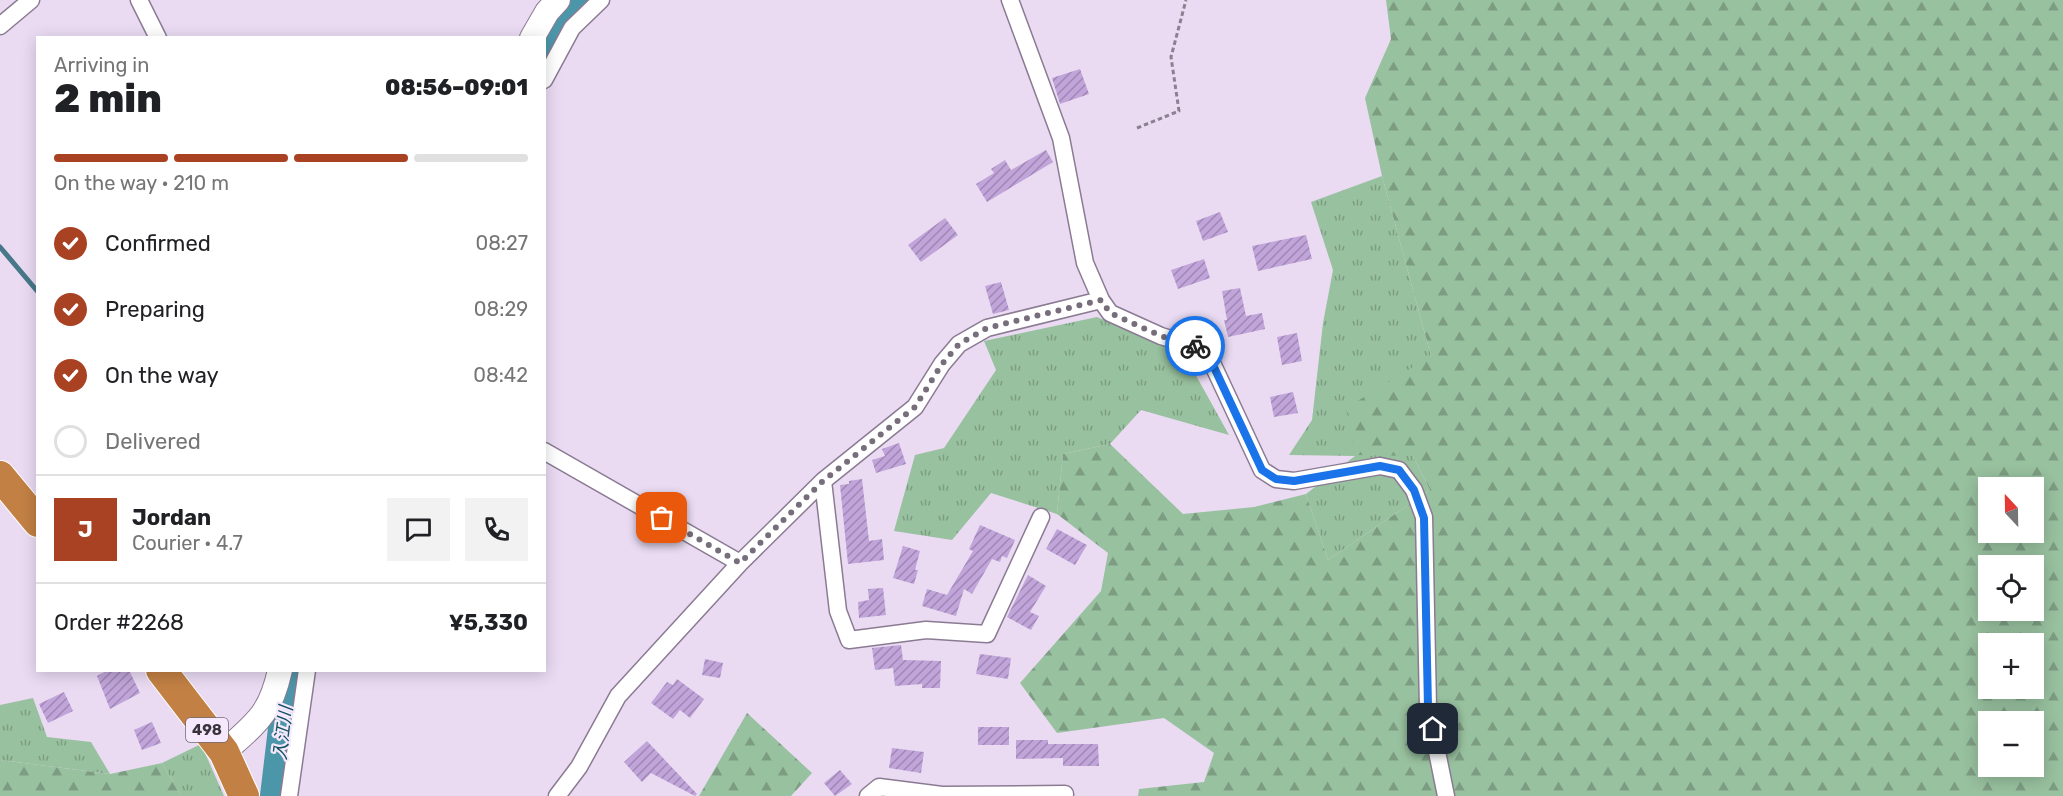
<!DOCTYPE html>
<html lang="en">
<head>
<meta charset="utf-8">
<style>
	body { margin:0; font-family:Rubik,"Noto Sans JP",sans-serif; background:#f2f2f2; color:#202124; height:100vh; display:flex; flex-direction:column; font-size:22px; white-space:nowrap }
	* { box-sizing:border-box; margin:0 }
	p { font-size:20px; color:#757577 }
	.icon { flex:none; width:33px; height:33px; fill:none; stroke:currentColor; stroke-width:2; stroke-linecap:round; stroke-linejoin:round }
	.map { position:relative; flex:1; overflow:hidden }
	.panel { position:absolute; left:36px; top:36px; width:510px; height:636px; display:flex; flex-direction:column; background:#fff; border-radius:0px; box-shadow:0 3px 15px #0003 }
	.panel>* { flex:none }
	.needle { width:39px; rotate:338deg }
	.tools { position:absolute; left:1978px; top:477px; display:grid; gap:12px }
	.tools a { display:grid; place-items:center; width:66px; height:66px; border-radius:0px; background:#fff; box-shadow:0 3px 15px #0003; font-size:30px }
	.pin { position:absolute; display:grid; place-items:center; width:51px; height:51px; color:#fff; margin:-26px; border-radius:12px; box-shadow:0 3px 9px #0006 }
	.courier { position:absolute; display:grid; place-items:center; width:60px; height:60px; margin:-30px; border:4px solid #1a73e8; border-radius:50%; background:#fff; color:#222; box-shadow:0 2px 8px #0007 }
	.head em { font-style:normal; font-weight:800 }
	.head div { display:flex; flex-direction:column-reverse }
	.head { display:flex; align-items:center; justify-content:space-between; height:102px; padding:0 18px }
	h1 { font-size:39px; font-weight:800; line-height:45px }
	.bar { display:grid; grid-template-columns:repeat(4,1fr); gap:9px 6px; align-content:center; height:72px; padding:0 18px }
	.bar i { height:8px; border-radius:4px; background:#e0e0e0 }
	.bar .on { background:#a94123 }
	.bar p { grid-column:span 4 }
	.line { display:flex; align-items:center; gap:15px; padding:0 18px; border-top:2px solid #e0e0e0 }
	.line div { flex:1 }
	.round { display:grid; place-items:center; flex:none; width:63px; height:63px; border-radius:0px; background:#f2f2f2 }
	ol { padding:0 18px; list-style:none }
	li { display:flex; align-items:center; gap:18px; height:66px }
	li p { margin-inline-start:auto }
	li .icon { padding:6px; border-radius:50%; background:#a94123; color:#fff; stroke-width:4 }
	li:last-child { color:#757577 }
	li i { width:33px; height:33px; border:3px solid #e0e0e0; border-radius:50% }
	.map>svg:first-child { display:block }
	.grass { fill:url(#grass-tufts) }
	.forest { fill:url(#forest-firs); fill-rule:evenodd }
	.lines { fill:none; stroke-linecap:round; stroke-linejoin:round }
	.stream { stroke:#467889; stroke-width:5 }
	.river { stroke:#4c96aa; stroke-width:32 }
	.building { fill:url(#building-hatch) }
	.street-casing { stroke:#8a7b92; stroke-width:19 }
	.secondary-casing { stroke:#8a7b92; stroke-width:26 }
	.highway-casing { stroke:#fff; stroke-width:32 }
	.path { stroke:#8b8090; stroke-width:3; stroke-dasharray:4.5 3; stroke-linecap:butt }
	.street { stroke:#fff; stroke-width:16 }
	.secondary { stroke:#fff; stroke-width:24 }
	.highway { stroke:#c28044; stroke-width:30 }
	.done { stroke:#776e7c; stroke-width:6; stroke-dasharray:0 10.8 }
	.route { stroke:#1a73e8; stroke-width:8 }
	.labels { text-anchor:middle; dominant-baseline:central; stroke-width:4.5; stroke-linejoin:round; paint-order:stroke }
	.shield { fill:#f6e9fd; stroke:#726a76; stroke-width:1.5 }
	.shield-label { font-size:15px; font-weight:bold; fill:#39333c }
	.water-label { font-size:18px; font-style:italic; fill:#125261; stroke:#f6e9fd }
</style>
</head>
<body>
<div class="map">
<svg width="2063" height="796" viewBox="0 0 2063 796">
	<defs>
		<pattern id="grass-tufts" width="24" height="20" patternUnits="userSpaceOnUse" patternTransform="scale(1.5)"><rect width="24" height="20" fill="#98c19f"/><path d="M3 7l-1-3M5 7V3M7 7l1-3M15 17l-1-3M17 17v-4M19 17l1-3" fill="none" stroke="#7d9d83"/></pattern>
		<pattern id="forest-firs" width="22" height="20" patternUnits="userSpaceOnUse" patternTransform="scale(1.5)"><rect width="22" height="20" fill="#98c19f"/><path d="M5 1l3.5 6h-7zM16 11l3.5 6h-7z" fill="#7d9d83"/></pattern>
		<pattern id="building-hatch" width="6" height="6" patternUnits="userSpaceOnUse" patternTransform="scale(1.5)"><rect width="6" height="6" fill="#c1a5da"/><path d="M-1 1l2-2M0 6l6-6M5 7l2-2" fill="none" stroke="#9e87b2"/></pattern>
	</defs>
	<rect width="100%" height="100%" fill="#eadbf3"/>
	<path class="grass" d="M1382 176 1431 356 1413 456 1430 490 1328 560 1306 494 1355 456 1289 455 1312 420 1323 323 1333 270 1311 202Z
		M1097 317 1183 352 1229 435 1141 410 1110 444 1063 454 1057 514 991 493 952 540 894 531 915 455 944 448 996 370 984 341Z
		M33 698 47 737 91 742 110 774 0 760V705Z
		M201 744 224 796H181L162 763Z"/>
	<path class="forest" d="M1386 0H2063V796H1138L1139 789 1204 782 1214 753 1164 718 1057 733 1020 683 1101 591 1108 553 1057 514 1063 454 1110 444 1183 514 1254 507 1306 494 1328 560 1430 490 1413 456 1355 455 1346 408 1431 356 1382 176 1365 98 1391 39ZM1989 488H2034V532H1989ZM1989 566H2034V610H1989ZM1989 644H2034V688H1989ZM1989 722H2034V766H1989Z
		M747 713 812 773 791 796H699Z
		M0 760 110 774 162 763 181 796H0Z"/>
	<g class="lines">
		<path class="stream" d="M0 247 38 292"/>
		<path class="river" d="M544 45 560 21 580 0
			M276 796 291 670"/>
	</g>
	<path class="building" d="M1080 69 1089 94 1060 104 1052 78Z
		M1046 150 1053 162 987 202 976 184 994 173 991 169 1005 160 1011 170Z
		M1220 212 1228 232 1203 241 1196 221Z
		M945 218 958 235 921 262 908 245Z
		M1306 235 1312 259 1258 271 1252 246Z
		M1204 259 1210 278 1178 289 1171 270Z
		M1001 282 1009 310 993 314 985 286Z
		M1240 288 1246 316 1262 313 1265 329 1228 337 1224 320H1227L1222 291Z
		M1297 333 1302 361 1282 365 1277 337Z
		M1293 392 1298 413 1274 417 1270 397Z
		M899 443 906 464 876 473 872 460 885 456 882 449Z
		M862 479 869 541 882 539 884 560 848 564 840 485 849 484V481Z
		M980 525 1015 540 1007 558 1002 556 1000 562 992 559 972 594 964 589 956 616 922 606 927 589 947 595 973 551 969 549Z
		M1057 529 1087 545 1075 565 1046 549Z
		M903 546 920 551 915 570H918L914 584 893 578Z
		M1028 575 1046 586 1030 612 1039 616 1031 630 1007 617Z
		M883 588 886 615 859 618 858 602 869 600 868 589Z
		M901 645 903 660 941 661 940 688H922V684L895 686 893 668 875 670 872 648Z
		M980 654 1011 658 1008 679 976 674Z
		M705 659 723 663 720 678 702 675Z
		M108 670H129L140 693 110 709 97 676Z
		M677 679 704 699 690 718 680 710 673 719 651 703 667 682 673 685Z
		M64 692 73 711 48 723 39 704Z
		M152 722 161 743 142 750 134 730Z
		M978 727H1009V745H978Z
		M1016 740H1048V744H1098L1099 766H1063V758L1016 759Z
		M647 741 697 794 695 796 651 773 642 782 624 762Z
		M892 748 924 752 921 773 889 768Z
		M840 770 852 784 835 796 824 783Z"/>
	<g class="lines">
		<defs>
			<path id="street" d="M139 0 158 38
				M1010 0 1061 138 1085 263 1101 300 1110 313 1161 336 1201 348 1212 363 1262 470 1276 479 1294 481 1380 466 1399 470 1414 490 1424 517 1428 707 1446 796
				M0 26 31 0
				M544 80 572 28 601 0
				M544 451 740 563
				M823 481 838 611 849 640 926 630 987 634 1041 517
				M289 796 307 670
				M557 796 579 767 618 696 740 563 823 481 915 407 942 364 959 344 987 328 1101 300
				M868 796 879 787 942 795 1065 794"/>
			<path id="secondary" d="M532 38 547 12 558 0
				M224 752C257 722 270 715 280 670"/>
			<path id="highway" d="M0 476 38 522
				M161 670 224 752 244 796"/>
		</defs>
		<use href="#street" class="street-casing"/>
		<use href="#secondary" class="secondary-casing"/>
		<use href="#highway" class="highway-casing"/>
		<path class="path" d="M1137 128 1179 111 1171 57 1186 0"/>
		<use href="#street" class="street"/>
		<use href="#secondary" class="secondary"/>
		<use href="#highway" class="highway"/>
	</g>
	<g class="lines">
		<path class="done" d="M662 518 740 563 823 481 915 407 942 364 959 344 987 328 1101 300 1110 313 1161 336 1195 346"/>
		<path class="route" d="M1195 346 1201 348 1212 363 1262 470 1276 479 1294 481 1380 466 1399 470 1414 490 1424 518 1428 707 1433 729"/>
	</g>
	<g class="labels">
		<rect class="shield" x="186" y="718" width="42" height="24" rx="4.5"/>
		<g class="shield-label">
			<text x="207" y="730">498</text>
		</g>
		<g class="water-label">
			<text transform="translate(283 733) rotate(-83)">入江川</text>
		</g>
	</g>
</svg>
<div class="tools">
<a><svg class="needle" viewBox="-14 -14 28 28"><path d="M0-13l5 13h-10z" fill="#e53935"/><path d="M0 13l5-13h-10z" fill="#757577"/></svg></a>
<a><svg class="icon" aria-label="locate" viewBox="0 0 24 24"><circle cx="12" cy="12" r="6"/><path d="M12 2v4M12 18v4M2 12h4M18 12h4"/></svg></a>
<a>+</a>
<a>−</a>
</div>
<div class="pin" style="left:662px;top:518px;background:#ea580c"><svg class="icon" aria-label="bag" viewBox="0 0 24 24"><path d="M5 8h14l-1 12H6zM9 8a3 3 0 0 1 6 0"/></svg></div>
<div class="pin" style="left:1433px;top:729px;background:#1f2937"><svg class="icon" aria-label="home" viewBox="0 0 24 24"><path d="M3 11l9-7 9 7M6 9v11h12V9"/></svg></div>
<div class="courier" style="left:1195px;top:346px"><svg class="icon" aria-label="bike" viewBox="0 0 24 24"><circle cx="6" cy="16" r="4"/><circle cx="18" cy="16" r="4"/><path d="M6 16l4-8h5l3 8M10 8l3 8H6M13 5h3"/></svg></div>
<section class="panel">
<div class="head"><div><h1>2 min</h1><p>Arriving in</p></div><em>08:56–09:01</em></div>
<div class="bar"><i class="on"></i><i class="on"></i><i class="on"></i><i></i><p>On the way · 210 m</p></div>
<ol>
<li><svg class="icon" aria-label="check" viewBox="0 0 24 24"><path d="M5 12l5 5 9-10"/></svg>Confirmed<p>08:27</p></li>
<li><svg class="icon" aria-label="check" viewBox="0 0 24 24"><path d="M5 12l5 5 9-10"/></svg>Preparing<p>08:29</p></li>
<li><svg class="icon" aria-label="check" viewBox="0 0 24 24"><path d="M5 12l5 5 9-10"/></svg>On the way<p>08:42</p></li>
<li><i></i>Delivered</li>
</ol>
<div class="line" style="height:108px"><b class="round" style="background:#a94123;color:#fff">J</b><div><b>Jordan</b><p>Courier · 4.7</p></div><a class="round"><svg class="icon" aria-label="chat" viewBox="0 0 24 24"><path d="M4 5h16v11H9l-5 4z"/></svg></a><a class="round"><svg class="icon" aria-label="phone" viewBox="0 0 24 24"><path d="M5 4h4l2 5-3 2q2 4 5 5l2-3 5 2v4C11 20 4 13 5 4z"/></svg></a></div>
<div class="line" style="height:78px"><div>Order #2268</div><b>¥5,330</b></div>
</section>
</div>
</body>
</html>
